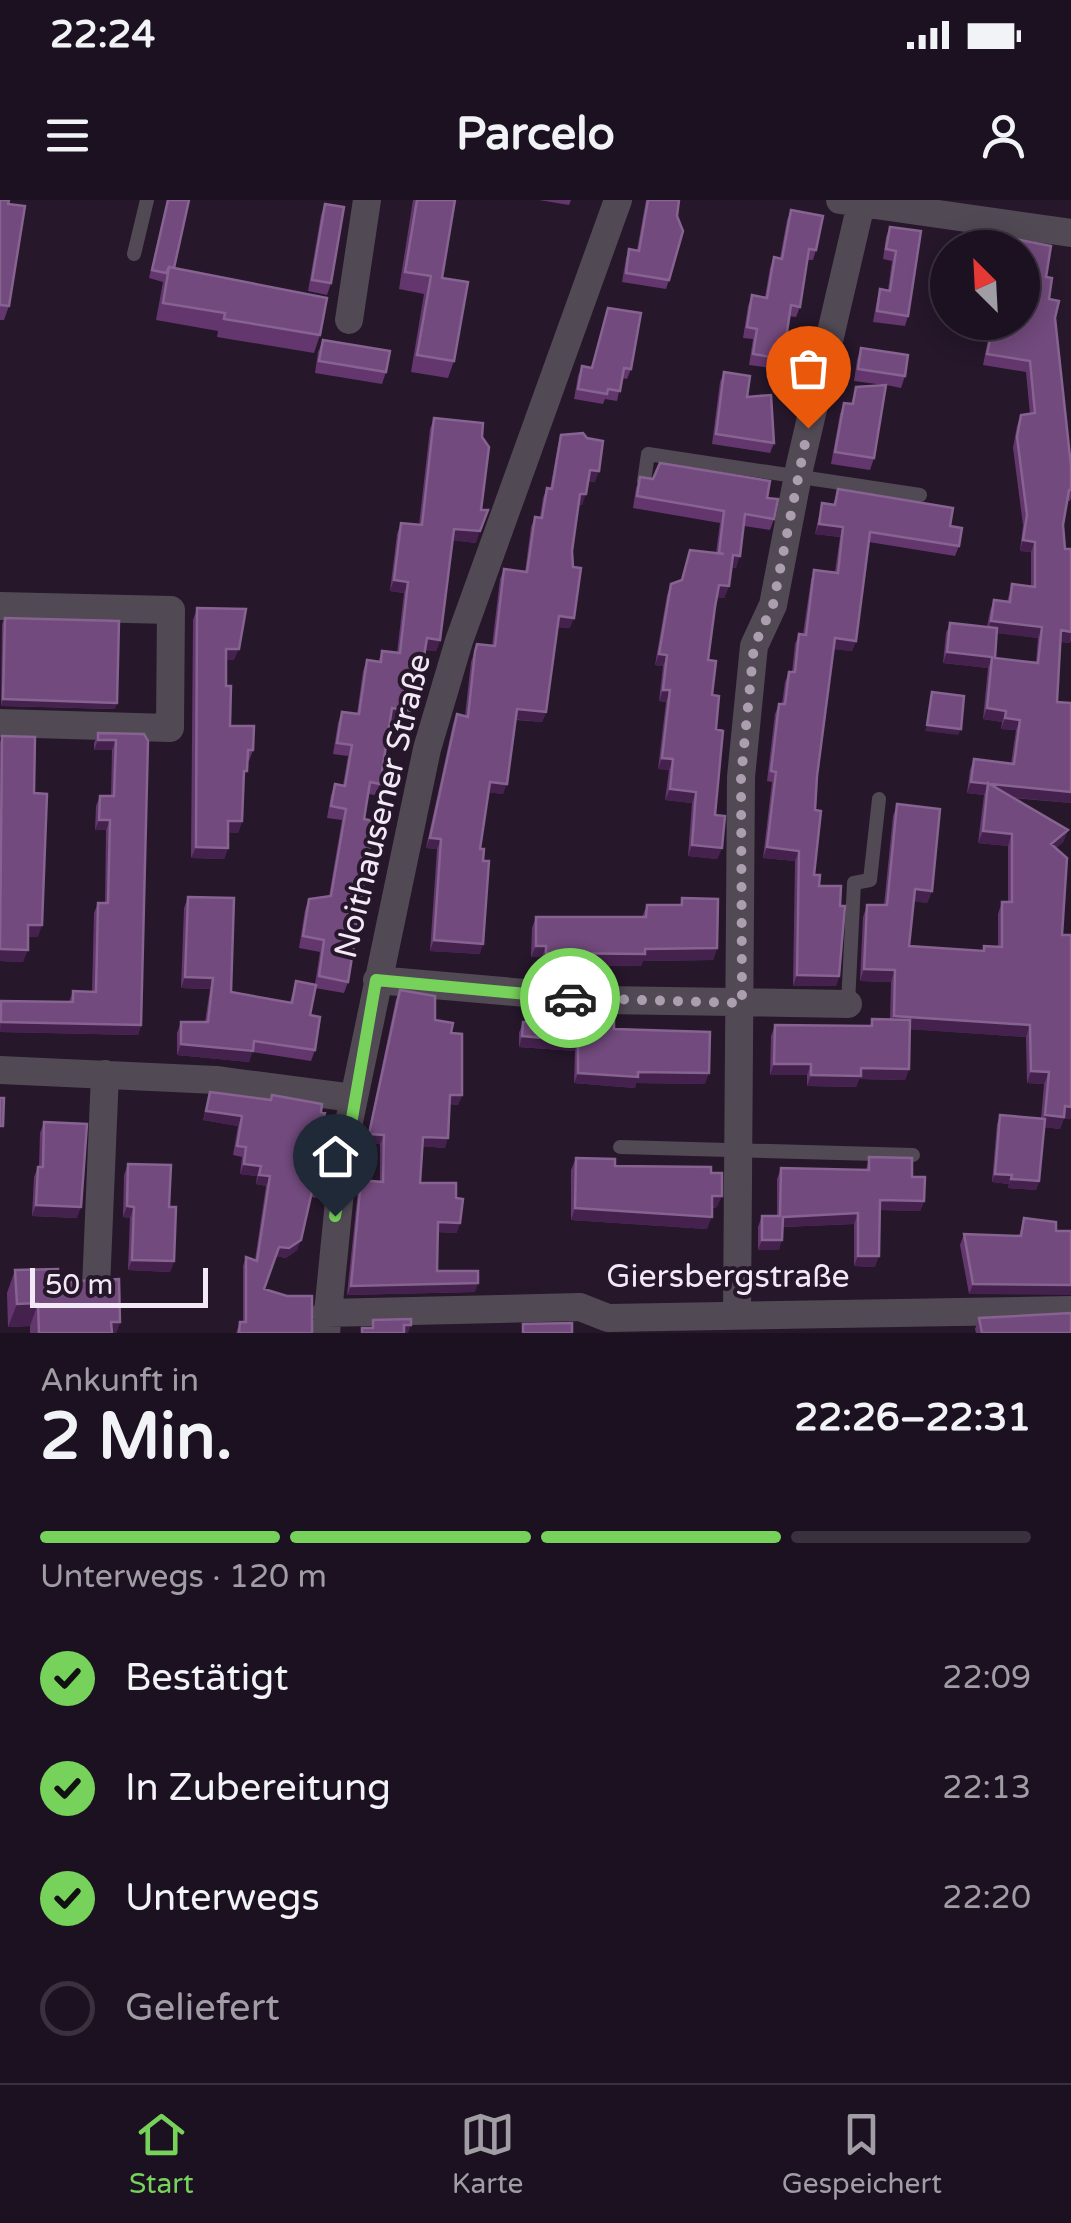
<!DOCTYPE html>
<html lang="de">
<head>
<meta charset="utf-8">
<style>
	body { margin:0; font-family:"Varela Round",sans-serif; background:#291f2d; color:#f1f3f6; height:100vh; display:flex; flex-direction:column; font-size:38px; white-space:nowrap }
	* { box-sizing:border-box; margin:0 }
	p { font-size:32px; color:#a09da5 }
	.icon { flex:none; width:55px; height:55px; fill:none; stroke:currentColor; stroke-width:2; stroke-linecap:round; stroke-linejoin:round }
	.map { position:relative; height:1133px; overflow:hidden }
	.details { display:flex; flex-direction:column; background:#1c1120; flex:1 }
	.details>* { flex:none }
	.needle { width:65px; rotate:336deg }
	.buttons { position:absolute; left:930px; top:30px; display:grid; gap:20px }
	.buttons a { display:grid; place-items:center; width:110px; height:110px; border-radius:50%; background:#1c1120; box-shadow:0 5px 25px #0003,0 0 0 2px #3a313e; font-size:50px }
	.scale { position:absolute; left:30px; bottom:25px; width:178px; box-sizing:border-box; padding-left:10px; border:5px solid #f3e8f6; border-top:0; font-size:28px; line-height:35px; white-space:nowrap; color:#f3e8f6; -webkit-text-stroke:8px #26172b; paint-order:stroke }
	.pin { position:absolute; display:grid; place-items:center; width:85px; height:85px; color:#fff; margin:-102px -42px; border-radius:50% 50% 50% 0; rotate:-45deg; box-shadow:0 0 10px #0007 }
	.pin .icon { rotate:45deg }
	.courier { position:absolute; display:grid; place-items:center; width:100px; height:100px; margin:-50px; border:8px solid #76d25a; border-radius:50%; background:#fff; color:#222; box-shadow:0 2px 12px #0007 }
	.overview em { font-style:normal; font-weight:800 }
	.overview div { display:flex; flex-direction:column-reverse }
	.overview { display:flex; align-items:center; justify-content:space-between; height:170px; padding:0 40px }
	h1 { font-size:65px; font-weight:800; line-height:75px }
	.bar { display:grid; grid-template-columns:repeat(4,1fr); gap:15px 10px; align-content:center; height:120px; padding:0 40px }
	.bar i { height:12px; border-radius:8px; background:#3a313e }
	.bar .selected { background:#76d25a }
	.bar p { grid-column:span 4 }
	ol { padding:0 40px; list-style:none }
	li { display:flex; align-items:center; gap:30px; height:110px }
	li p { margin-inline-start:auto }
	li .icon { padding:10px; border-radius:50%; background:#76d25a; color:#111; stroke-width:4 }
	li:last-child { color:#a09da5 }
	li i { width:55px; height:55px; border:5px solid #3a313e; border-radius:50% }
	.status { display:flex; justify-content:space-between; align-items:center; height:70px; padding:0 50px; background:#1c1120; direction:ltr }
	.status svg { height:28px; fill:currentColor }
	header { display:flex; justify-content:space-between; align-items:center; height:130px; padding:0 40px; background:#1c1120; font-size:45px; font-weight:800 }
	.dock { display:flex; justify-content:space-around; align-items:center; height:140px; border-top:2px solid #3a313e; background:#1c1120; font-size:28px; color:#a09da5 }
	.dock a { display:grid; justify-items:center; gap:5px }
	.dock .selected { color:#76d25a }
	.map>svg:first-child { display:block }
	.lines { fill:none; stroke-linecap:round; stroke-linejoin:round }
	.lane { stroke:#514953; stroke-width:14 }
	.street { stroke:#514953; stroke-width:28 }
	.wall { fill:#63376e; fill-rule:evenodd }
	.shaded-wall { fill:#44224d }
	.building { fill:#724a7d; stroke:#866390; stroke-width:2.5 }
	.done { stroke:#ab9faf; stroke-width:10; stroke-dasharray:0 18 }
	.route { stroke:#76d25a; stroke-width:12 }
	.labels { text-anchor:middle; dominant-baseline:central; stroke-width:8; stroke-linejoin:round; paint-order:stroke }
	.street-label { font-size:32px; fill:#f3e8f6; stroke:#26172b }
</style>
</head>
<body>
<div class="status"><b>22:24</b><svg viewBox="0 0 49 12"><path d="M0 12V9h3v3zM5 12V6h3v6zM10 12V3h3v9zM15 12V0h3v12zM26 1h20v11H26zM47 4h2v5h-2z"/></svg></div>
<header><svg class="icon" aria-label="menu" viewBox="0 0 24 24"><path d="M4 6h16M4 12h16M4 18h16"/></svg>Parcelo<svg class="icon" aria-label="person" viewBox="0 0 24 24"><circle cx="12" cy="8" r="4"/><path d="M4 21q1-7 8-7t8 7"/></svg></header>
<div class="map">
<svg width="1071" height="1133" viewBox="0 0 1071 1133">
	<rect width="100%" height="100%" fill="#26172b"/>
	<g class="lines">
		<path class="lane" d="M134 54 147 0
			M644 281 648 254 920 295
			M848 804 854 683 870 680 879 599
			M620 947 913 955"/>
		<path class="street" d="M840 0 1071 33
			M349 120 367 0
			M0 406 171 410 170 528 0 523
			M377 780 605 800 848 804
			M0 870 216 880 353 898
			M96 1088 105 874
			M326 1113 580 1107 608 1118 1071 1110
			M737 1114 741 577 754 446 773 405 800 265 861 4
			M326 1133 345 941 427 549 459 441 618 0"/>
	</g>
	<path class="wall" d="M0 0 9 106 4 120H0Z
		M167 0H189L174 68 320 135 314 153 217 137 218 131 156 120 163 82 149 78Z
		M413 0H455L442 78 454 161 448 178 411 172 424 94 399 89Z
		M539 0H571L569 5Z
		M646 0H679L669 80 666 89 622 82 626 58 629 49 637 50Z
		M325 4 331 83 327 95 308 91 321 15Z
		M791 10 816 50 813 60H807L800 107 796 117 789 116 783 159 779 169 749 165 753 139 743 138 748 106 752 95 765 97 770 68 774 57 780 58 787 20Z
		M890 27 908 116 905 126 873 122 877 100 880 89 888 90 892 61 883 59 886 37Z
		M1010 38 1051 46 1046 77 1052 78 1049 99 1059 101 1055 118 1071 266V298L1070 301H1067L1063 325 1065 349H1071V440L1070 443 1061 442 1057 502 1071 503V603L1012 598 1068 630 1063 642 1056 648 1067 658 1062 735H1071V919L1064 918 1060 929 1044 927 1039 981 1036 990 1008 988 1009 984 992 982 997 924 1000 915 1041 919 1044 884 1027 883 1026 837 910 829 909 869 905 880 859 879 856 887 807 886V875H770L771 836 775 825 870 826 872 819 890 820 891 782 860 781 863 717 867 705H884L893 616 897 604 940 609 932 691 927 703 914 701 909 746 982 751 984 746 998 747V714L1002 702H1008V646L978 643 984 595 967 593 970 570 974 559 1011 564 1016 530 1001 529 1002 522 983 519 988 468 943 463 946 433 950 423 987 427 990 411 994 400 1007 402 1012 384 1031 387V352L1020 351 1023 325 1013 248 1017 226 1021 215 1030 214 1026 172 983 165 988 140 992 130H994L995 122H1022V48H1006ZM997 433 1038 438 1036 462 995 458Z
		M608 108 631 169 627 179 622 178 617 201 605 199 603 204 574 199 578 176 582 166 591 167Z
		M323 140 386 172 382 184 315 173 318 152Z
		M861 148 905 176 901 188 886 185 874 258 870 270 831 264 840 214 844 203 851 204 856 187 884 185 854 181 857 160Z
		M724 172 747 197 774 243 770 253 712 244 720 182Z
		M434 218 482 237 476 343 453 340 440 440 436 451 425 450 420 467H416L410 511 406 522 390 520 380 584 375 595 368 594 348 782 344 793 315 788 310 815 315 850 311 861 252 852 249 862 177 855V833L181 822H205L210 789 181 788 184 708 188 697 231 792 290 802 296 781 315 784 320 752 299 748 305 710 309 699 329 696 342 620 327 618 331 595 335 584 343 585 348 556 333 554 338 523 342 512 357 514 363 471 367 460 378 462 382 451 397 453 404 393 390 391 397 334 401 323 419 325 430 229Z
		M561 235 595 282 588 281 582 305 578 304 572 351 570 428 558 427 546 512 542 522 516 520 503 594 488 592 480 649V754L430 751 437 649 426 648 453 524 457 514 465 516 471 462 477 444 492 446 500 379 504 369 525 372 531 327 535 317H540L543 298 547 288 550 289 558 245Z
		M640 277 767 298 774 319 770 330 744 326 736 368 731 367 729 386 724 398 717 397 708 460 716 529 715 615 722 648 717 659 688 656 692 603 665 600 669 570 658 569 666 502 659 501 663 466 655 465 667 395 671 384 681 380 690 350 716 353 720 323 633 308 636 288Z
		M838 289 950 326 959 346 955 356 869 342 856 441 852 451 834 449 817 576 814 675 819 686 839 776 836 786H793L795 661 763 658 772 582 767 581 775 514 779 504H782L785 482 789 472H792L795 444 799 434H803L811 380 814 370 835 372 840 337 815 334 822 303 833 305Z
		M197 408 234 460H226V486L230 526 253 550 249 561H248L243 582 242 621 238 633 228 632V648L224 659 191 658 193 420Z
		M5 418 115 509 1 506 2 424Z
		M98 533 144 534 141 825 138 835 0 832 1 801 69 802 73 791 92 792 94 713 98 703H105L106 630H95L96 606 100 596H111L112 550H94V543Z
		M2 536 34 593 38 737H28L23 762 0 761V543Z
		M682 698 717 748 713 760 643 761 641 766 542 765V757H531L532 728 536 717H642L647 705H680Z
		M400 790 451 833 462 895 458 905 450 904 445 948 422 946 420 983 457 1033 437 1032V1071L475 1092 347 1095 358 990 361 980 380 982V944L366 943 396 799Z
		M523 822 614 829 705 884 636 883 635 888 574 883 575 851 519 847V833Z
		M210 892 270 900 272 895 315 958 323 988 320 998 311 997 297 1050 286 1058 276 1056 264 1089 312 1133H236L240 1122H243V1066L246 1057 255 1060 266 986 256 984 257 976 240 974 242 957 233 955 238 926 203 920Z
		M44 922 77 1018 32 1016 34 977 38 967H39L40 933Z
		M869 957 912 977 924 1001 920 1011 880 1010 875 1067 854 1066V1024L783 1027 779 1050H758V1027L762 1016H777V979L781 968 866 970Z
		M576 958 615 966 717 1007 712 1008 707 1029 571 1020V970Z
		M128 964 174 1061 170 1072 128 1070 130 1018 123 1017 124 975Z
		M1024 1018 1056 1031 969 1094 960 1045 964 1034 1019 1036Z
		M15 1070 58 1082 120 1122 116 1133H30V1126L8 1127 7 1093Z
		M979 1118 1071 1133H976L975 1129Z"/>
	<path class="shaded-wall" d="M590 270 599 271 595 282 586 280Z
		M580 294H586L582 305 576 304Z
		M819 324 843 327 840 337 815 334Z
		M454 329 480 331 476 343 450 340Z
		M1023 340 1035 342 1031 352 1020 351Z
		M733 355 740 356 736 368 729 366Z
		M394 380 408 382 404 393 390 391Z
		M719 385 729 386 724 398 715 397Z
		M559 416 574 418 570 428 556 427Z
		M991 421 1042 427 1038 438 987 432Z
		M1061 430 1071 432 1070 443 1057 441Z
		M427 438 440 440 436 451 423 449Z
		M835 438 856 441 852 451 832 449Z
		M226 449H239L234 460H222Z
		M947 452 992 457 988 468 943 463Z
		M659 454 667 455 663 466 655 465Z
		M418 455 424 456 420 467H414Z
		M663 490H670L666 502 659 501Z
		M3 499 117 503 115 509 1 506Z
		M392 508 410 511 406 522 388 520Z
		M987 508 1006 511 1002 522 983 519Z
		M517 509 546 512 542 522 513 519Z
		M1005 518 1020 520 1016 530 1001 529Z
		M927 525 961 529 958 535 925 531Z
		M98 540H116L112 550H94Z
		M662 558 673 559 669 570 658 569Z
		M490 582 507 584 503 594 486 592Z
		M971 582 988 584 984 595 967 593Z
		M988 584 1071 592V603L987 595Z
		M670 589 696 592 692 603 665 600Z
		M99 620H110L106 630H95Z
		M228 621H242L238 633 224 632Z
		M1068 630 1063 642 1047 656 1051 644Z
		M983 631 1012 634 1008 646 978 643Z
		M430 638 441 639 437 649 426 648Z
		M692 645 722 648 717 659 688 656Z
		M196 647 228 648 224 659 191 658Z
		M767 647 799 651 795 661 763 658Z
		M915 689 932 691 927 703 911 701Z
		M28 725H42L38 737H24Z
		M434 740 483 744 480 754 430 751Z
		M536 746H546L542 757H531Z
		M717 748 713 760 643 761 641 766 542 765 546 753Z
		M0 749 28 750 23 762 0 761Z
		M864 769 895 770 891 782 860 781Z
		M797 775 839 776 836 786H793Z
		M185 777 213 778 210 789 181 788Z
		M894 816 1030 825 1026 837 890 828Z
		M1 822 141 825 138 835 0 832Z
		M522 836 578 841 575 851 519 847Z
		M181 844 253 851 249 862 177 855Z
		M774 864H811L807 875H770Z
		M861 868 909 869 905 880 859 879 856 887 807 886 811 875Z
		M1031 871 1049 872 1044 884 1027 883Z
		M638 872 709 873 705 884 636 883 635 888 574 883 578 873Z
		M450 895H462L458 905 447 904Z
		M1065 906 1071 907V919L1064 918 1060 929 1041 927 1045 915Z
		M206 911 242 916 238 926 203 920Z
		M369 934 384 935 380 944 366 943Z
		M423 937 448 938 445 948 419 946Z
		M244 964 261 966 257 976 240 974Z
		M995 974 1012 975 1009 984 992 982Z
		M259 975 270 976 266 986 256 984Z
		M1011 979 1039 981 1036 990 1008 988Z
		M712 996H722L717 1007 708 1008Z
		M880 1000 924 1001 920 1011 876 1010Z
		M36 1005 81 1007 77 1018 32 1016Z
		M127 1006 134 1007 130 1018 123 1017Z
		M575 1008 712 1017 707 1029 571 1020Z
		M858 1013 854 1024 779 1027 783 1017Z
		M438 1022 460 1023 457 1033 434 1032Z
		M301 1040 297 1050 286 1058 275 1056 279 1047Z
		M762 1040H782L779 1050H758Z
		M858 1056H879L875 1067 854 1066Z
		M132 1060 174 1061 170 1072 128 1070Z
		M478 1083 475 1092 347 1095 351 1086Z
		M973 1084 1071 1085V1095L969 1094Z
		M38 1103 30 1126 8 1127 17 1104Z
		M111 1122H120L116 1133H107Z
		M404 1125H411L408 1133H401Z"/>
	<path class="building" d="M0 0H9L8 4 25 6 9 106 0 105Z
		M168 0H189L174 68 169 67 166 73 152 70Z
		M417 0H455L442 78 468 82 454 161 417 155 431 76 405 72Z
		M648 0H679L677 16 683 31 669 80 626 73 629 49 639 51Z
		M325 4 344 7 331 83 312 80Z
		M791 10 823 16 816 50 809 49 800 107 791 105 783 159 753 154 757 129 747 127 752 95 767 98 774 57 782 59Z
		M890 27 921 31 908 116 877 111 880 89 890 91 896 51 886 49Z
		M1010 38 1051 46 1046 77 1052 78 1049 99 1059 101 1055 118 1071 266V290H1069L1063 325 1065 349H1071V432L1061 430 1057 502 1071 503V592L971 582 974 559 1014 564 1020 520 1005 518 1006 511 987 508 992 457 947 452 950 423 997 428 995 458 1038 463 1042 427 991 421 994 400 1010 402 1012 384 1035 387V342L1023 340 1027 315 1017 237 1021 215 1035 213 1030 161 987 154 992 130H996L997 122H1022V48H1008Z
		M169 67 327 98 320 135 224 119 225 113 163 103Z
		M608 108 641 113 631 169 624 168 620 191 608 189 607 194 578 189 582 166 592 168Z
		M323 140 390 151 386 172 319 161Z
		M861 148 908 155 905 176 858 169Z
		M724 172 750 176 747 197 771 195 774 243 716 234Z
		M886 185 874 258 835 252 844 203 853 204 856 187Z
		M434 218 483 223 482 237 489 247 481 310H488L480 331 454 329 440 440 427 438 424 456 418 455 410 511 392 508 380 584 370 582 364 619 374 621 348 782 319 776 324 740 303 736 309 699 331 696 346 609 331 606 335 584 345 586 352 545 337 543 342 512 359 514 367 460 381 462 382 451 400 453 408 382 394 380 401 323 422 325Z
		M583 233 587 238 603 241 599 271 590 270 586 294H580L572 351 573 367 581 368 574 418 559 416 546 512 517 509 507 584 490 582 480 649H484L483 661H489L483 744 434 740 441 639 430 638 457 514 468 517 475 452 477 444 495 446 504 369 527 372 535 317 542 318 547 288 552 289 561 235Z
		M660 263 770 281 767 298 778 299 774 319 745 314 740 356 733 355 729 386 719 385 715 407 708 460 716 461 712 495 719 496 716 529 723 531 715 615 725 616 722 648 692 645 696 592 670 589 673 559 662 558 670 490H663L667 455 659 454 671 384 682 380 690 350 724 354 719 353 724 311 637 296 640 277 653 279Z
		M838 289 953 308 950 326 962 328 959 346 870 332 856 441 835 438 817 576 815 610 821 611 814 675H820L819 686H841L840 706H845L839 776 797 775 799 651 767 647 776 572 771 571 779 504H785L789 472H795L799 434 806 435 814 370 838 373 843 327 819 324 822 303 835 305Z
		M197 408 246 409 239 449H226V486H231L230 526H254L253 550H248L247 571H244L242 621H228V648L196 647Z
		M5 418 119 421 117 503 3 499Z
		M932 492 964 496 961 529 927 525Z
		M98 533 144 534 148 541 141 825 1 822V801L73 802V791L96 792 98 703H108L110 620H99L100 596H114L116 540H98Z
		M2 536 35 537 34 593 47 594 42 725H28V750L0 749Z
		M988 583 1068 630 1051 644 1067 658 1062 735H1071V907L1065 906 1064 917 1045 915 1049 872 1031 871 1030 825 894 816 895 770 864 769 867 705H887L897 604 940 609 932 691 915 689 909 746 984 751V746L1002 747V702H1012V634L983 631Z
		M188 697 234 698 231 792 292 803 296 781 316 785 310 815 320 817 315 850 254 841 253 851 181 844V822H208L213 778 185 777Z
		M682 698 718 699 717 748 645 749V754L546 753V746H536V717H646L647 705H682Z
		M400 790 435 796V820L453 823 451 833 462 834V895H450L448 938 423 937 420 983H456V998L463 999 460 1023 438 1022 437 1071H478V1083L351 1086 361 980 383 982 384 935 369 934Z
		M872 819 910 820 909 869 861 868V876L811 875V864H774L775 825 872 826Z
		M614 821V829L710 832 709 873 638 872V877L578 873V841L522 836 523 822Z
		M210 892 271 900 272 895 322 904 321 912 325 913 315 958 327 960 323 988 313 987 301 1040 289 1048 279 1047 264 1089 287 1096H312V1133H239L240 1122H246V1057L257 1061 270 976 259 975 261 966 244 964 246 947 237 946 242 916 206 911Z
		M0 898H4L3 926H0Z
		M1000 915 1045 919 1039 981 1011 979 1012 975 995 974Z
		M44 922 87 924 81 1007 36 1005 38 967H43Z
		M869 957 912 958V977H925L924 1001 880 1000 879 1056H858V1013L783 1017 782 1040H762V1016H780L781 968 869 970Z
		M576 958 615 959V966L711 967V973H722V996H712V1017L575 1008Z
		M128 964 171 965 169 1007H176L174 1061 132 1060 134 1007 127 1006Z
		M1024 1018 1056 1022V1031H1071V1085L973 1084 964 1034 1021 1036Z
		M58 1069V1082L119 1079 120 1122H111L112 1133H39L38 1103 17 1104 15 1070Z
		M1071 1113V1133H982L979 1118Z
		M411 1119V1125H404V1133H362V1128H373V1120Z
		M572 1123V1133H523V1124Z"/>
	<g class="lines">
		<path class="done" d="M570 798 742 803 741 577 754 446 773 405 808 228"/>
		<path class="route" d="M335 1016 376 780 570 798"/>
	</g>
	<g class="labels">
		<g class="street-label">
			<text transform="translate(383 606) rotate(-76)">Noithausener Straße</text>
			<text x="728" y="1077">Giersbergstraße</text>
		</g>
	</g>
</svg>
<div class="buttons">
<a><svg class="needle" viewBox="-14 -14 28 28"><path d="M0-13l5 13h-10z" fill="#e53935"/><path d="M0 13l5-13h-10z" fill="#a09da5"/></svg></a>
</div>
<div class="scale">50 m</div>
<div class="pin" style="left:808px;top:228px;background:#ea580c"><svg class="icon" aria-label="bag" viewBox="0 0 24 24"><path d="M5 8h14l-1 12H6zM9 8a3 3 0 0 1 6 0"/></svg></div>
<div class="pin" style="left:335px;top:1016px;background:#1f2937"><svg class="icon" aria-label="home" viewBox="0 0 24 24"><path d="M3 11l9-7 9 7M6 9v11h12V9"/></svg></div>
<div class="courier" style="left:570px;top:798px"><svg class="icon" aria-label="car" viewBox="0 0 24 24"><path d="M5 17H2v-5l4-1 3-4h7l3 4 3 1v5h-3M9 17h6M6 11h13"/><circle cx="7" cy="17" r="2"/><circle cx="17" cy="17" r="2"/></svg></div>
</div>
<section class="details">
<div class="overview"><div><h1>2 Min.</h1><p>Ankunft in</p></div><em>22:26–22:31</em></div>
<div class="bar"><i class="selected"></i><i class="selected"></i><i class="selected"></i><i></i><p>Unterwegs · 120 m</p></div>
<ol>
<li><svg class="icon" aria-label="check" viewBox="0 0 24 24"><path d="M5 12l5 5 9-10"/></svg>Bestätigt<p>22:09</p></li>
<li><svg class="icon" aria-label="check" viewBox="0 0 24 24"><path d="M5 12l5 5 9-10"/></svg>In Zubereitung<p>22:13</p></li>
<li><svg class="icon" aria-label="check" viewBox="0 0 24 24"><path d="M5 12l5 5 9-10"/></svg>Unterwegs<p>22:20</p></li>
<li><i></i>Geliefert</li>
</ol>
</section>
<nav class="dock">
<a class="selected"><svg class="icon" aria-label="home" viewBox="0 0 24 24"><path d="M3 11l9-7 9 7M6 9v11h12V9"/></svg>Start</a>
<a><svg class="icon" aria-label="map" viewBox="0 0 24 24"><path d="M3 6l6-2 6 2 6-2v14l-6 2-6-2-6 2zM9 4v14M15 6v14"/></svg>Karte</a>
<a><svg class="icon" aria-label="saved" viewBox="0 0 24 24"><path d="M7 4h10v16l-5-4-5 4z"/></svg>Gespeichert</a>
</nav>
</body>
</html>
